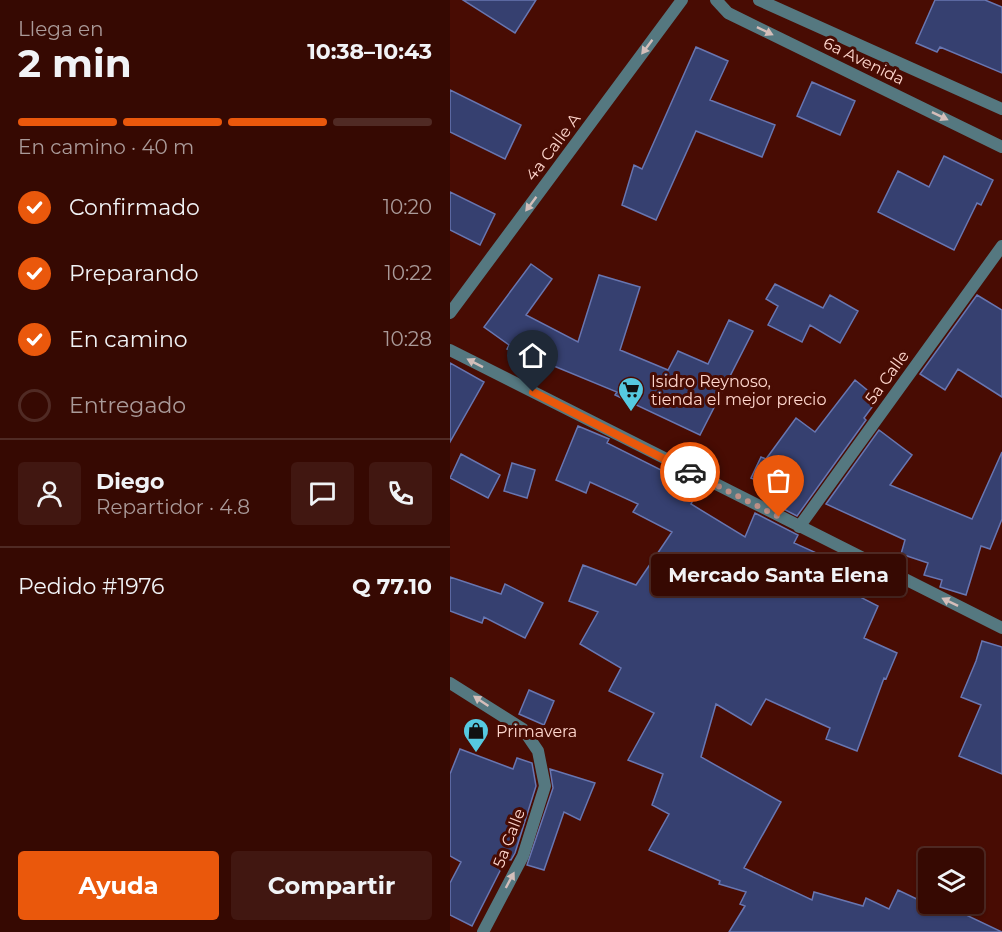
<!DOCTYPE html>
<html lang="es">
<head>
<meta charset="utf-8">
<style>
	body { margin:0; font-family:Montserrat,sans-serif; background:#411711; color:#f1f3f6; height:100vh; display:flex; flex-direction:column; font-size:22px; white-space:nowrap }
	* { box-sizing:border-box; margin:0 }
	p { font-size:20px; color:#aa9a99 }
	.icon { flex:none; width:33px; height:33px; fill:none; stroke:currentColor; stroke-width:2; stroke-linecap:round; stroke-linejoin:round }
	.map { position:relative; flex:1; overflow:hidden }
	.drawer { display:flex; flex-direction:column; background:#360902; width:450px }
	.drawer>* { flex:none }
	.fabs { position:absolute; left:468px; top:848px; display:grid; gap:12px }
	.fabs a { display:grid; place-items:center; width:66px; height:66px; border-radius:6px; background:#360902; box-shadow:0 2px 4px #0004,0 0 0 2px #502a24; font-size:30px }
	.pin { position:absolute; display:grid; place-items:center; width:51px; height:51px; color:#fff; margin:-62px -26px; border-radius:50% 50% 50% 0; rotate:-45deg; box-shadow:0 0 6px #0007 }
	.pin .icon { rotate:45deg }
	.courier { position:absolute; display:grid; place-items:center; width:60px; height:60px; margin:-30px; border:4px solid #ea580c; border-radius:50%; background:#fff; color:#222; box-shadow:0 2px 8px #0007 }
	.bubble { position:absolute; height:42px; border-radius:6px; background:#360902; box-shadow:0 2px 4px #0004,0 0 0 2px #502a24; font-size:20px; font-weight:700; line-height:42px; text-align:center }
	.summary em { font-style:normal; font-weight:700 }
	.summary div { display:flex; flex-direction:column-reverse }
	.summary { display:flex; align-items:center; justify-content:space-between; height:102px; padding:0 18px }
	h1 { font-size:39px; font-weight:700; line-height:45px }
	.bar { display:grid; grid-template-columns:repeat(4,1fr); gap:9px 6px; align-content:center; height:72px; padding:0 18px }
	.bar i { height:8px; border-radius:4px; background:#502a24 }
	.bar .on { background:#ea580c }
	.bar p { grid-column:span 4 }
	.line { display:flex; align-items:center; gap:15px; padding:0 18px; border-top:2px solid #502a24 }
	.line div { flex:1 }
	.round { display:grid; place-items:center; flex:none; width:63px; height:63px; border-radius:6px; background:#411711 }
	ol { padding:0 18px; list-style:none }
	li { display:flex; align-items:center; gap:18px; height:66px }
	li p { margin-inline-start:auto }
	li .icon { padding:6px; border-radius:50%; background:#ea580c; color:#fff; stroke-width:4 }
	li:last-child { color:#aa9a99 }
	li i { width:33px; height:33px; border:3px solid #502a24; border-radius:50% }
	.primary-button { display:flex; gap:12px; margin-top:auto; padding:12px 18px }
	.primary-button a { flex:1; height:69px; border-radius:6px; background:#ea580c; color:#fff; font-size:24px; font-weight:700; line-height:69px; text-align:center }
	.primary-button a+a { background:#411711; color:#f1f3f6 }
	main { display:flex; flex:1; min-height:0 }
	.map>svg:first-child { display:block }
	.building { fill:#364070; stroke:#6876b1; stroke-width:1.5 }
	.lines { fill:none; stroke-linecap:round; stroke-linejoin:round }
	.minor { stroke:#557880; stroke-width:12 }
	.tertiary { stroke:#557880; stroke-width:12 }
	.oneway { fill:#d4beba }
	.done { stroke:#be8f86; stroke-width:6; stroke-dasharray:0 10.8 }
	.route { stroke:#ea580c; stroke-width:8 }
	.labels { text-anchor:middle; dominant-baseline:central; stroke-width:6; stroke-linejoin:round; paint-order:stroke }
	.street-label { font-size:16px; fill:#fed6cd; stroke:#480c03 }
	.poi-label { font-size:16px; fill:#fed6cd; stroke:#480c03; text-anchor:start }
</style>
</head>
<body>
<main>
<section class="drawer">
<div class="summary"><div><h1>2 min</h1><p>Llega en</p></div><em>10:38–10:43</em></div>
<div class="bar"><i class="on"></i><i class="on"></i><i class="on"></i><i></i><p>En camino · 40 m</p></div>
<ol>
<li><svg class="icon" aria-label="check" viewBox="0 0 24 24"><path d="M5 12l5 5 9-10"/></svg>Confirmado<p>10:20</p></li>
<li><svg class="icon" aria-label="check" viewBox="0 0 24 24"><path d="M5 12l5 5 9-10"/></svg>Preparando<p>10:22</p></li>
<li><svg class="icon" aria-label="check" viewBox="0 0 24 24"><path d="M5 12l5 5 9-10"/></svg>En camino<p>10:28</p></li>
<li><i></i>Entregado</li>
</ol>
<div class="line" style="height:108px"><a class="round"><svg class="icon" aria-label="person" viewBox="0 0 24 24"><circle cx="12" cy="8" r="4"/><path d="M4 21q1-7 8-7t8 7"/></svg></a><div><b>Diego</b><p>Repartidor · 4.8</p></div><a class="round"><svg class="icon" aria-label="chat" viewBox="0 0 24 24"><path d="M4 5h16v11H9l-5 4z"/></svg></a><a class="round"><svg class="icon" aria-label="phone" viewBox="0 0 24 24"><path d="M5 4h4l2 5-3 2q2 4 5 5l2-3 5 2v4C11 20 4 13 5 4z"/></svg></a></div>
<div class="line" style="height:78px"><div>Pedido #1976</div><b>Q 77.10</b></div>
<div class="primary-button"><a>Ayuda</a><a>Compartir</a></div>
</section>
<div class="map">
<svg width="552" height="932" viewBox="0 0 552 932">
	<rect width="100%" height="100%" fill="#480c03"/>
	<path class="building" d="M13 0H86L65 33Z
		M485 0H535L552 7V73L490 47 487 52 466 43Z
		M246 47 278 61 260 100 325 125 312 157 246 131 206 220 172 205 184 165 192 169Z
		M362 82 405 101 390 135 347 116Z
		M0 90 71 125 55 159 0 132Z
		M494 156 543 180 531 205 527 203 504 250 428 212 448 171 479 187Z
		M0 192 45 214 30 245 0 230Z
		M81 264 102 279 76 315 128 342 149 275 190 287 170 350 218 370 228 351 258 364 279 320 303 331 250 435 165 395 167 392 99 364 98 366 57 349 59 345 34 327Z
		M325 284 373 308 380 295 408 311 390 343 360 325 352 342 318 325 328 306 316 299Z
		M527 295 552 310V397L508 369 495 390 470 374Z
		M0 363 34 382 0 442Z
		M405 380 428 399 414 418 416 420 347 516 312 498 317 484 301 478 311 457 316 459 346 418 365 432Z
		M128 426 159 439 157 443 249 489 241 504 295 537 305 513 348 535 344 543 422 578 412 598 428 606 414 638 447 653 436 679 434 678 407 751 376 739 380 728 316 699 301 725 266 704 251 757 331 802 294 868 362 900 364 892 413 906 416 898 439 909 448 890 475 903H491L552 932H279L295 906 290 904 296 892 269 884 270 881 199 850 219 814 202 805 213 774 178 760 204 713 159 691 171 668 130 644 148 612 119 601 133 565 186 585 222 532 183 512 188 504 140 482 136 493 106 480Z
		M429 430 462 455 440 485 522 519 552 452V519L540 549 531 546 516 595 490 587 492 580 474 575 478 563 451 554 455 540 376 504Z
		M11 454 50 475 38 498 0 478Z
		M62 463 85 470 77 498 54 491Z
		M0 577 51 594 55 584 93 603 75 638 34 617 32 623 0 611Z
		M532 641 552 647V774L509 756 531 705 511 697 526 661Z
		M79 690 104 701 94 725 69 714Z
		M10 749 63 769 67 758 82 763 86 786 65 853 61 860 56 859 22 926 0 915V883L11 862 0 856V774Z
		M100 769 145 783 130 820 114 812 94 870 77 865 103 788Z"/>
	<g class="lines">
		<path class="minor" d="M0 313 232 0
			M0 350 552 628
			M349 527 552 246
			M0 683 73 729 88 751 95 786 73 856 33 932"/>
		<path class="tertiary" d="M266 0 278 13 552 147
			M309 0 552 109"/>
	</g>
	<defs><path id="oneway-solid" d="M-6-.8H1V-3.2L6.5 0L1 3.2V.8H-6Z" transform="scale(1.5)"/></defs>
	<g class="oneway">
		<use href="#oneway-solid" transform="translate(315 31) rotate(26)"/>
		<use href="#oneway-solid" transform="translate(197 47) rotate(127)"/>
		<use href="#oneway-solid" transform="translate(490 116) rotate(26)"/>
		<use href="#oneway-solid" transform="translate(81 204) rotate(127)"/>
		<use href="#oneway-solid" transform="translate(25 363) rotate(-153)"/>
		<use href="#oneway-solid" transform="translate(500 602) rotate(-154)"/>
		<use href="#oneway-solid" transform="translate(31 701) rotate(-146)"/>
		<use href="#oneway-solid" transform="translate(60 880) rotate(-62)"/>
	</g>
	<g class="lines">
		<path class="done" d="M240 472 329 517"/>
		<path class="route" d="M83 392 240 472"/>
	</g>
	<defs>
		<symbol id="supermarket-pin" viewBox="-11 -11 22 30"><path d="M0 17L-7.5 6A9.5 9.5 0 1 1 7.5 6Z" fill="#56c9e0" stroke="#480c03"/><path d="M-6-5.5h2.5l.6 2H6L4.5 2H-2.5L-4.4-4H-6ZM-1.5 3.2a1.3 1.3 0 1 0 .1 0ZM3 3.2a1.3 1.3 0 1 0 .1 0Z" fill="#111"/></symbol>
		<symbol id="shop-pin" viewBox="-11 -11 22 30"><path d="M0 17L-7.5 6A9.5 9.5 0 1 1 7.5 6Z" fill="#56c9e0" stroke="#480c03"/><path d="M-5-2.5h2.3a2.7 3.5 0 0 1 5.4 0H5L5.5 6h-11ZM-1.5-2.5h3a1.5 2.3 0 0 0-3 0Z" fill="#111"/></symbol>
	</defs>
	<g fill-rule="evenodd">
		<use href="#supermarket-pin" x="166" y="375" width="30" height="40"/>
		<use href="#shop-pin" x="11" y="716" width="30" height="40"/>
	</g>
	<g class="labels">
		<g class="street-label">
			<text transform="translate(414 61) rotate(26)">6a Avenida</text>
			<text transform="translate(103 147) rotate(-53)">4a Calle A</text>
			<text transform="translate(437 377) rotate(-54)">5a Calle</text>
			<text transform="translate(59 838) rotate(-69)">5a Calle</text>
		</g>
		<g class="poi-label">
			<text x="201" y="381">Isidro Reynoso,<tspan x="201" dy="18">tienda el mejor precio</tspan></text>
			<text x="46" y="731">Primavera</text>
		</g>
	</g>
</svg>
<div class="fabs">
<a><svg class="icon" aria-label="layers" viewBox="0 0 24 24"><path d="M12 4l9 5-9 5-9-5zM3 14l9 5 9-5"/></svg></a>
</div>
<div class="pin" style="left:329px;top:517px;background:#ea580c"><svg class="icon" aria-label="bag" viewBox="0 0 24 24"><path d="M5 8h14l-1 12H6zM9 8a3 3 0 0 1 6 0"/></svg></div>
<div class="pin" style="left:83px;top:392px;background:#1f2937"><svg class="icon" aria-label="home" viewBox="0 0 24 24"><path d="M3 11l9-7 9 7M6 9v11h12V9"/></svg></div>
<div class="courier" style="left:240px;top:472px"><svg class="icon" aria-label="car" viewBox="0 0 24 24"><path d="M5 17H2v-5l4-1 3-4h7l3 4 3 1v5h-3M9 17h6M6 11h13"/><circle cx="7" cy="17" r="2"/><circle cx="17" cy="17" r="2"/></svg></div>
<div class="bubble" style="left:201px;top:554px;width:255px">Mercado Santa Elena</div>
</div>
</main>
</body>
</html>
